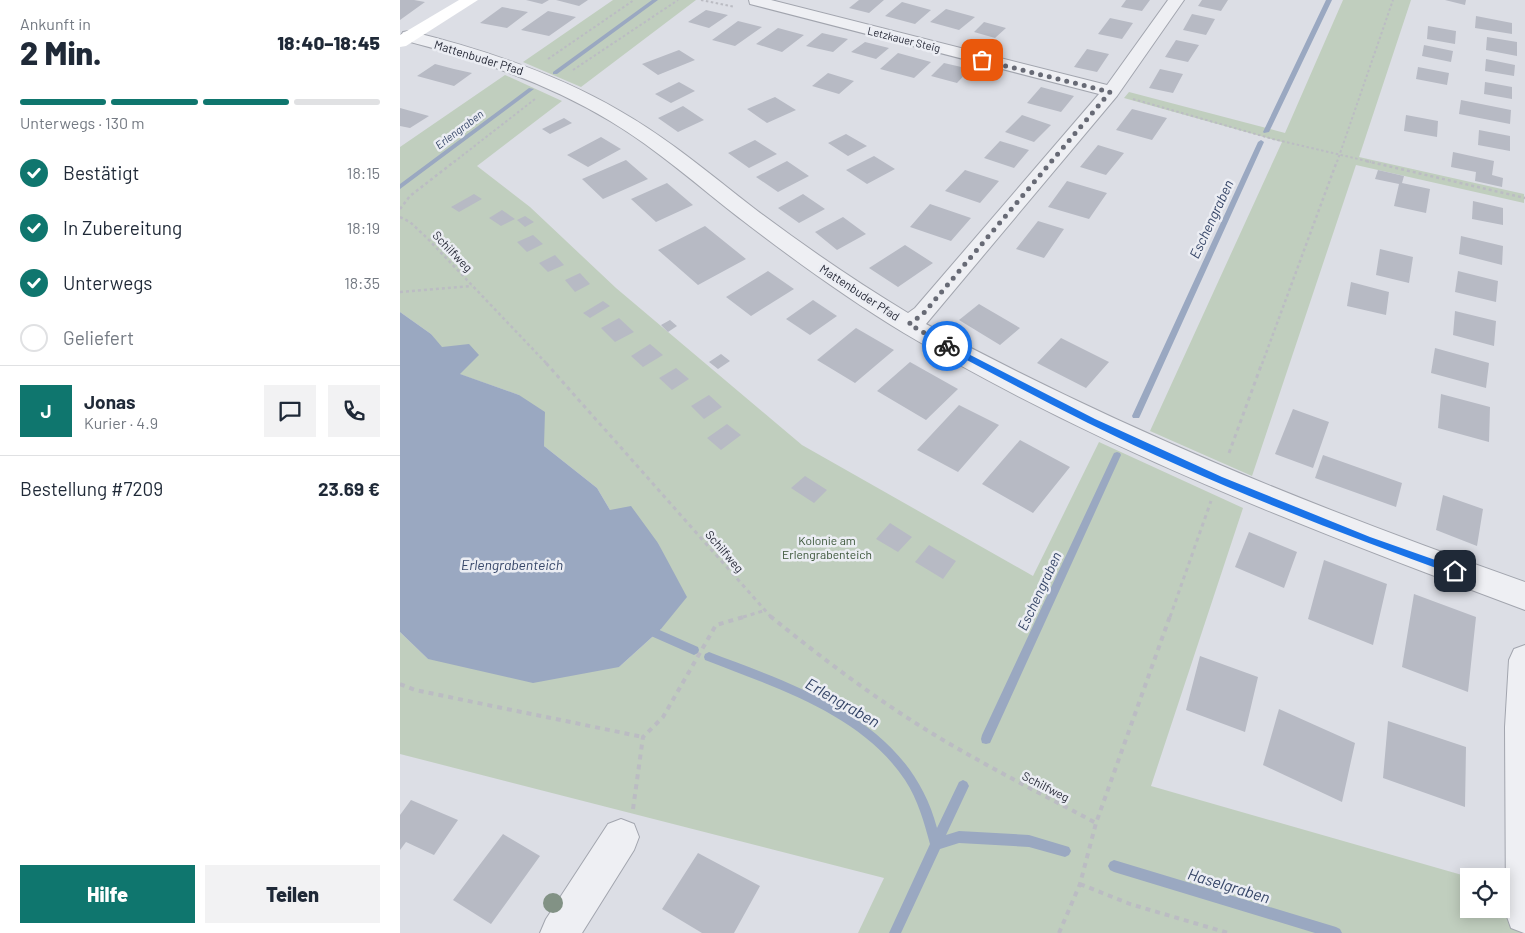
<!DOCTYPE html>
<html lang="de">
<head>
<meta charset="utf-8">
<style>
	body { margin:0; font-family:Barlow,sans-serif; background:#f2f2f3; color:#1f2937; height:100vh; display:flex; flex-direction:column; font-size:19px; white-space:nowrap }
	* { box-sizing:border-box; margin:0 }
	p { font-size:16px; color:#747a83 }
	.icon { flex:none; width:28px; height:28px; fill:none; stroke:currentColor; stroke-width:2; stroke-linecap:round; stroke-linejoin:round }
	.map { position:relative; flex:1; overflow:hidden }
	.drawer { display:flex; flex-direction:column; background:#fff; width:400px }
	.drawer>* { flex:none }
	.buttons { position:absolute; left:1060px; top:868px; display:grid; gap:10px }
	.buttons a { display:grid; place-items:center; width:50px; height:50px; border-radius:0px; background:#fff; box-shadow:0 2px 12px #0003; font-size:25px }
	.pin { position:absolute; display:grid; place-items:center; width:42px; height:42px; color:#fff; margin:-21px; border-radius:10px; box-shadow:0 2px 8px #0006 }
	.courier { position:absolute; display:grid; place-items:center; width:50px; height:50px; margin:-25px; border:4px solid #1a73e8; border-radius:50%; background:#fff; color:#222; box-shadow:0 1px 6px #0007 }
	.headline em { font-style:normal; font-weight:800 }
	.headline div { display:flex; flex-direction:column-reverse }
	.headline { display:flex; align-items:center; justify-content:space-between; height:85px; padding:0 20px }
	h1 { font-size:32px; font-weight:800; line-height:38px }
	.bar { display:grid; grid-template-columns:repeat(4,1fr); gap:8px 5px; align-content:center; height:60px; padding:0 20px }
	.bar i { height:6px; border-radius:4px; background:#e0e1e3 }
	.bar .current { background:#0f766e }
	.bar p { grid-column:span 4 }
	.line { display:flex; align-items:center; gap:12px; padding:0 20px; border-top:1px solid #e0e1e3 }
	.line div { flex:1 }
	.round { display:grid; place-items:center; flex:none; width:52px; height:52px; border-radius:0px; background:#f2f2f3 }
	ol { padding:0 20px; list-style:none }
	li { display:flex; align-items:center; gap:15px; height:55px }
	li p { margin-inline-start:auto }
	li .icon { padding:5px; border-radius:50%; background:#0f766e; color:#fff; stroke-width:4 }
	li:last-child { color:#747a83 }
	li i { width:28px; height:28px; border:2px solid #e0e1e3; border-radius:50% }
	.button { display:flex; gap:10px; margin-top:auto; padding:10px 20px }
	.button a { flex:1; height:58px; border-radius:0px; background:#0f766e; color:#fff; font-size:20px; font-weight:800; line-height:58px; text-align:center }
	.button a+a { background:#f2f2f3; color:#1f2937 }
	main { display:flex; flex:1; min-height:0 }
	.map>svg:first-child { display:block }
	.green { fill:#c0cebe }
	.water { fill:#9aa8c1 }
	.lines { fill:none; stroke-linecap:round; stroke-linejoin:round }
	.stream { fill:#9aa8c1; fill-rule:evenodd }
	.building { fill:#b7bac4 }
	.street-casing { stroke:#a2a5ae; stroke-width:2 }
	.path-far3 { stroke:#bbbcc3; stroke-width:2; stroke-dasharray:2.5 2.5; stroke-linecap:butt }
	.path-far2 { stroke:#bbbcc3; stroke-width:2.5; stroke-dasharray:3 3; stroke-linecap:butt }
	.path-far1 { stroke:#bbbcc3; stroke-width:3; stroke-dasharray:4 4; stroke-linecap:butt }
	.path { stroke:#bbbcc3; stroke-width:4; stroke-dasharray:5 5; stroke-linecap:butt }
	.street { fill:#eeeff3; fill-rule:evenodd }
	.secondary { fill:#fff; fill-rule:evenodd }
	.tree { fill:#829285 }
	.route { fill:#1a73e8 }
	.done { stroke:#676a75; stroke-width:5; stroke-dasharray:0 9 }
	.labels { text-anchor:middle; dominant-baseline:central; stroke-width:5; stroke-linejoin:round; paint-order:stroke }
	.far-street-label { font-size:11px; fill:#282b39; stroke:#ebedf3 }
	.far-water-label { font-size:11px; font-style:italic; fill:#364668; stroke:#ebedf3 }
	.street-label { font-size:12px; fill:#282b39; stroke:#ebedf3 }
	.park-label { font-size:12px; fill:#385336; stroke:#ebedf3 }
	.water-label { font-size:14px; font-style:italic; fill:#364668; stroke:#ebedf3 }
	.near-water-label { font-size:16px; font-style:italic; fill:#364668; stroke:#ebedf3 }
</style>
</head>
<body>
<main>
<section class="drawer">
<div class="headline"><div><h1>2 Min.</h1><p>Ankunft in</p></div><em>18:40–18:45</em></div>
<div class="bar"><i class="current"></i><i class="current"></i><i class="current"></i><i></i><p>Unterwegs · 130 m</p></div>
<ol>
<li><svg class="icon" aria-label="check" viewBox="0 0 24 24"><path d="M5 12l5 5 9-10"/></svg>Bestätigt<p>18:15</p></li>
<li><svg class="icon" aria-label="check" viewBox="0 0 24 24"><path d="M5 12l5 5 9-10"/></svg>In Zubereitung<p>18:19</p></li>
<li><svg class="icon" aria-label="check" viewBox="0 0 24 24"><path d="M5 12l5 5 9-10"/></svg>Unterwegs<p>18:35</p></li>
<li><i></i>Geliefert</li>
</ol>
<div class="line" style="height:90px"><b class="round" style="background:#0f766e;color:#fff">J</b><div><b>Jonas</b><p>Kurier · 4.9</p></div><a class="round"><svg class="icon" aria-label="chat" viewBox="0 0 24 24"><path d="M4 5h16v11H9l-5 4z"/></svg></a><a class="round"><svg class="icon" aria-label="phone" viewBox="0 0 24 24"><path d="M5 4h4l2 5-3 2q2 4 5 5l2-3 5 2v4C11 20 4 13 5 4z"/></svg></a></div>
<div class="line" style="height:65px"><div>Bestellung #7209</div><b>23.69 €</b></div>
<div class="button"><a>Hilfe</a><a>Teilen</a></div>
</section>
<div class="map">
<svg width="1125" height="933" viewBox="0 0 1125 933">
	<rect width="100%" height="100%" fill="#dcdee5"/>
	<path class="green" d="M213 0H296L181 87 123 62Z
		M943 0H1011L959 157 1124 194V203L956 165 852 476 750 431 882 142 724 98 729 92 885 133Z
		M105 75 162 101 77 166 130 207 216 288 402 445 633 576 699 442 843 508 751 786 1069 877V909H1101V885L1125 891V933H458L484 878 0 754V632L28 659 219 667 261 629 267 562 258 543 210 510 197 488 144 446 119 395 59 374 31 334 0 312V147Z"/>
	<path class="water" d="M0 312 31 334 42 347 69 344 79 355 60 374 119 395 145 412 144 446 197 488 210 510 231 506 258 543 287 597 261 629 219 667 133 683 28 659 0 632Z"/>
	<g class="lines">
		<path class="stream" d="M252 0H258L157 74H153V72Z
			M926 0H932L869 132 864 133 863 132Z
			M129 88 134 89 0 189V184Z
			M861 140 864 142 740 416 739 418H733L732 416 858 142Z
			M717 452 720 453 721 455 590 743 586 744 582 743 581 739 582 735 713 455 714 453Z
			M255 628 298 647 299 650 298 653 294 655 251 636 250 633 251 630Z
			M309 652C401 687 509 721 537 828L559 782 563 780 567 782 569 786 546 835 559 831 629 835 669 847 671 851 669 855 665 857 629 847 559 843 540 849 501 933H489L530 844C524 822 518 800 505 780 461 714 376 688 305 660L304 657 305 654Z
			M714 860 936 927 940 929 942 933H915L714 872 710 870 708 866 710 862Z"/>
	</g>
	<path class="building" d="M0 0H14L25 2 0 20Z
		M126 0H149L142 4Z
		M156 0H188L179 6Z
		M459 0H484L469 13 449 8Z
		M726 0H750L742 11 721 7Z
		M802 0H828L821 11 798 6Z
		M1045 0H1066L1065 5Z
		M502 2 531 10 515 24 485 16Z
		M102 7 128 12 107 28 80 23Z
		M546 9 575 17 559 30 530 22Z
		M306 10 328 15 309 28 288 22Z
		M148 11 176 17 149 36 121 30Z
		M792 14 815 19 806 35 783 30Z
		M1076 16 1112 23V34L1075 28Z
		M710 18 733 23 722 39 698 34Z
		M338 21 362 27 335 46 312 40Z
		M584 22 606 28 595 38 574 32Z
		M1028 26 1056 31 1055 44 1027 39Z
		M378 28 404 35 382 52 356 44Z
		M422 33 448 39 433 52 406 46Z
		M1087 37 1117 42V56L1086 50Z
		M776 40 799 45 788 62 765 57Z
		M465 42 489 48 476 59 451 52Z
		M1024 45 1053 51 1051 62 1022 56Z
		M687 49 709 54 697 72 674 67Z
		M279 50 295 60 258 75 242 64Z
		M498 53 531 62 514 78 480 69Z
		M1086 59 1115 65 1114 76 1085 71Z
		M544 63 570 69 557 83 531 76Z
		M35 64 54 69 72 73 54 86 17 76Z
		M1018 67 1049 73 1047 85 1016 79Z
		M760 69 783 74 773 93 749 88Z
		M428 73 454 81 439 94 412 86Z
		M279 82 295 91 271 103 255 94Z
		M1085 82 1112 87V99L1084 94Z
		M641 87 674 96 661 112 627 103Z
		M375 97 396 110 367 123 347 109Z
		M1061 100 1111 110 1110 124 1059 114Z
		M283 106 304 120 278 132 258 118Z
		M0 108 29 116 10 128 0 126Z
		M732 109 767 118 752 140 716 130Z
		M622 115 651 125 634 142 605 132Z
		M1006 115 1038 121 1037 137 1004 131Z
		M164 118 172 123 150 134 142 129Z
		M1079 130 1110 136V151L1078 145Z
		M446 134 467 146 448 156 428 143Z
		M201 137 221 149 188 167 167 155Z
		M355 140 377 154 349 168 328 153Z
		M600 141 629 150 614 168 584 158Z
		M698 145 724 153 706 175 680 167Z
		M1053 152 1094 161 1092 175 1103 178 1102 187 1075 181 1076 172 1051 167Z
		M474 156 495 169 467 184 446 170Z
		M226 160 248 179 203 199 182 179Z
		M387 161 409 176 378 192 356 177Z
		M565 170 599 181 580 203 545 191Z
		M978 170 1004 176 1002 183 1030 189 1026 213 994 206 999 184 975 179Z
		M667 181 707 193 689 219 648 207Z
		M267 183 293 205 256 222 231 199Z
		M74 194 82 199 59 212 51 207Z
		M403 194 425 209 399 223 378 208Z
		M1073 201 1103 208V225L1072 219Z
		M530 204 571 218 551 241 510 227Z
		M102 210 115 219 101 226 89 218Z
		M125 216 134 222 125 227 117 220Z
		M443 217 466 234 437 250 415 232Z
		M638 221 664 229 644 258 616 249Z
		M305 226 346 259 298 285 258 250Z
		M133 235 143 244 127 252 117 242Z
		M1061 236 1103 246 1102 265 1059 254Z
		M505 245 533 263 498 287 469 268Z
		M980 249 1013 257 1009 283 976 275Z
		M155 255 164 265 148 272 139 263Z
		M368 271 394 289 351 316 326 297Z
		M1058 271 1098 281 1096 302 1055 292Z
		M180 273 190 284 175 292 165 280Z
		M951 282 989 292 986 315 947 306Z
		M413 300 437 316 410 335 386 319Z
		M203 301 210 306 190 318 183 313Z
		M579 304 620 328 600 345 559 320Z
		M1055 311 1096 321 1094 346 1053 335Z
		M219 318 234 332 215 342 201 328Z
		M270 320 277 326 268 332 261 325Z
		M456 328 494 350 455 383 417 360Z
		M661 338 709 362 686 388 637 363Z
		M250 344 263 355 243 367 231 356Z
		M1035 348 1089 363 1086 388 1031 373Z
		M321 354 330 361 318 369 309 362Z
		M510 362 558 389 526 420 477 391Z
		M276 368 289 379 272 390 259 378Z
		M1041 394 1090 407 1089 442 1038 428Z
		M309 395 322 407 304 419 291 406Z
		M559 405 599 425 558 472 517 450Z
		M893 409 929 422 913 468 875 454Z
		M327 424 341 435 321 450 307 438Z
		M620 440 670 467 633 513 582 484Z
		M923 455 1002 483 996 507 915 478Z
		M405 476 427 490 414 503 391 488Z
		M1043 495 1083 509 1077 546 1036 530Z
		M490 523 512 537 498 552 476 539Z
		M849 532 897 552 884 588 835 567Z
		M529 545 556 561 543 579 515 562Z
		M924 560 987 584 973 645 908 619Z
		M1014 594 1076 617 1068 692 1002 667Z
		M800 656 858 677 845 732 786 710Z
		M879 709 955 743 942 802 863 765Z
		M988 721 1066 747 1065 807 983 778Z
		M11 800 58 820 34 855 6 842 0 850V815Z
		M103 834 140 856 91 924 53 900Z
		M298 853 360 886 334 933H302L262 909Z"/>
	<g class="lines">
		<defs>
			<path id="street" d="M349 0H371L707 85 768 0H784L717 96 526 324C719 429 918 509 1125 582V610C912 531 699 449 504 333 448 299 394 260 342 220 298 186 257 149 210 121 146 82 75 59 3 40L1 36 3 32 9 31C82 49 155 73 220 111 269 139 311 175 355 209 404 246 455 281 508 313L515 308 699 94 350 4Z
				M1125 645V933H1124L1111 928 1106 914 1105 727 1109 660 1114 649Z
				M221 819 234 824 239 837 234 850 182 933H140L146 919 208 824Z"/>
		</defs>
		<use href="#street" class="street-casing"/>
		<path class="path-far3" d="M301 0 335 7
			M148 59 234 0
			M173 70 278 0
			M733 99 873 139 971 162
			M54 162 135 99
			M937 162 993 0"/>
		<path class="path-far2" d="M966 161 1125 198
			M0 209 10 196 55 161
			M0 217 10 222 27 238 147 364
			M0 292 72 286
			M862 364 937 161"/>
		<path class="path-far1" d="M146 363 371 617
			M829 453 862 363
			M343 617 363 611
			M770 617 811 501"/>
		<path class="path" d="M370 616C417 654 465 691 517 724 574 760 636 791 696 823
			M0 684 15 690 243 737
			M233 809 243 737 263 717 316 625 347 616
			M680 884 730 904 828 933
			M659 933 680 884 696 823 770 616"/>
		<use href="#street" class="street"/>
		<path class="secondary" d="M59 0H78L6 46 0 47V35Z"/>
	</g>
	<circle class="tree" cx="153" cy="903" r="10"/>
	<path class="route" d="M547 343 695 419 822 477 970 537 1058 568 1059 571 1055 575C931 530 807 482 688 423 640 399 592 373 544 348V344Z"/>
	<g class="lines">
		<path class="done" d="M547 346 509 324 523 314 710 92 582 60"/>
	</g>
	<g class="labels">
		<g class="far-street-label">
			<text transform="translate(504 39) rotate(14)">Letzkauer Steig</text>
		</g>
		<g class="far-water-label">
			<text transform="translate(59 129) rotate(-37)">Erlengraben</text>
		</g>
		<g class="street-label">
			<text transform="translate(79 57) rotate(17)">Mattenbuder Pfad</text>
			<text transform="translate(53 251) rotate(46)">Schilfweg</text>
			<text transform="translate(460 292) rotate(33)">Mattenbuder Pfad</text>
			<text transform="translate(325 551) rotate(49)">Schilfweg</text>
			<text transform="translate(646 786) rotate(27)">Schilfweg</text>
		</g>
		<g class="park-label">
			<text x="427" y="540">Kolonie am<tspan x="427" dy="14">Erlengrabenteich</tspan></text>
		</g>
		<g class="water-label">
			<text transform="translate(811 219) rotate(-65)">Eschengraben</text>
			<text x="112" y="564">Erlengrabenteich</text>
			<text transform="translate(639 591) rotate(-65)">Eschengraben</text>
		</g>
		<g class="near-water-label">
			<text transform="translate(443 702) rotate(30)">Erlengraben</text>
			<text transform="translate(829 885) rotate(17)">Haselgraben</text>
		</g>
	</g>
</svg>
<div class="buttons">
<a><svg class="icon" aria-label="locate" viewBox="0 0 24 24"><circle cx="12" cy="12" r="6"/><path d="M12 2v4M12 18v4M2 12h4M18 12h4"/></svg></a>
</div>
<div class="pin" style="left:582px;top:60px;background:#ea580c"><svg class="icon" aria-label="bag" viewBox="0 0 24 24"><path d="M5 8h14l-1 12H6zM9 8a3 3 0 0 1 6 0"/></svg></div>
<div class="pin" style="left:1055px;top:571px;background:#1f2937"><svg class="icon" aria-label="home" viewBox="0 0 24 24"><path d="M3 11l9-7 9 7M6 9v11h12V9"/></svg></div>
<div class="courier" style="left:547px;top:346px"><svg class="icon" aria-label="bike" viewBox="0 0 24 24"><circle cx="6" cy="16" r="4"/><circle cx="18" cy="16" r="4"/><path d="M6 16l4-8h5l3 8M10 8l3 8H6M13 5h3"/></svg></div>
</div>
</main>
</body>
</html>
